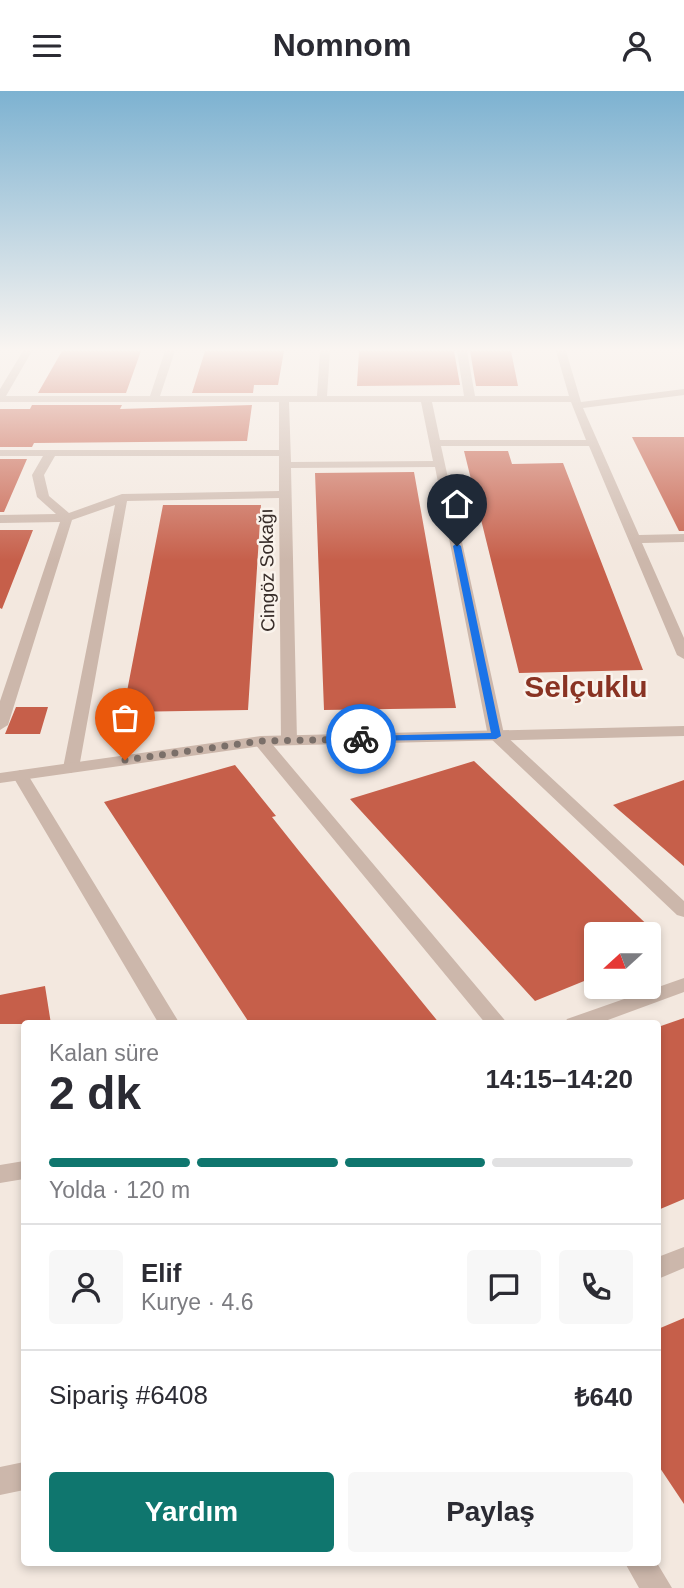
<!DOCTYPE html>
<html lang="tr">
<head>
<meta charset="utf-8">
<style>
	body { margin:0; font-family:Helvetica,sans-serif; background:#f7f7f7; color:#2b2b33; height:100vh; display:flex; flex-direction:column; font-size:26px; white-space:nowrap }
	* { box-sizing:border-box; margin:0 }
	p { font-size:23px; color:#7c7c81 }
	.icon { flex:none; width:38px; height:38px; fill:none; stroke:currentColor; stroke-width:2; stroke-linecap:round; stroke-linejoin:round }
	.map { position:relative; flex:1; overflow:hidden }
	.sheet { position:absolute; left:21px; top:929px; width:640px; height:546px; display:flex; flex-direction:column; background:#fff; border-radius:7px; box-shadow:0 4px 10px #0003 }
	.sheet>* { flex:none }
	.needle { width:46px; rotate:249deg }
	.controls { position:absolute; left:584px; top:831px; display:grid; gap:14px }
	.controls a { display:grid; place-items:center; width:77px; height:77px; border-radius:7px; background:#fff; box-shadow:0 4px 10px #0003; font-size:35px }
	.pin { position:absolute; display:grid; place-items:center; width:60px; height:60px; color:#fff; margin:-72px -30px; border-radius:50% 50% 50% 0; rotate:-45deg; box-shadow:0 0 7px #0007 }
	.pin .icon { rotate:45deg }
	.courier { position:absolute; display:grid; place-items:center; width:70px; height:70px; margin:-35px; border:5px solid #1a73e8; border-radius:50%; background:#fff; color:#222; box-shadow:0 2px 9px #0007 }
	.summary em { font-style:normal; font-weight:700 }
	.summary div { display:flex; flex-direction:column-reverse }
	.summary { display:flex; align-items:center; justify-content:space-between; height:119px; padding:0 28px }
	h1 { font-size:46px; font-weight:700; line-height:52px }
	.bar { display:grid; grid-template-columns:repeat(4,1fr); gap:10px 7px; align-content:center; height:84px; padding:0 28px }
	.bar i { height:9px; border-radius:5px; background:#e1e1e2 }
	.bar .current { background:#0f766e }
	.bar p { grid-column:span 4 }
	.line { display:flex; align-items:center; gap:18px; padding:0 28px; border-top:2px solid #e1e1e2 }
	.line div { flex:1 }
	.round { display:grid; place-items:center; flex:none; width:74px; height:74px; border-radius:7px; background:#f7f7f7 }
	.cta { display:flex; gap:14px; margin-top:auto; padding:14px 28px }
	.cta a { flex:1; height:80px; border-radius:7px; background:#0f766e; color:#fff; font-size:28px; font-weight:700; line-height:80px; text-align:center }
	.cta a+a { background:#f7f7f7; color:#2b2b33 }
	header { display:flex; justify-content:space-between; align-items:center; height:91px; padding:0 28px; background:#fff; font-size:32px; font-weight:700 }
	.map>svg:first-child { display:block }
	.building { fill:#c65f4a }
	.lines { fill:none; stroke-linecap:round; stroke-linejoin:round }
	.minor { fill:#ccb7ab; fill-rule:evenodd }
	.tertiary { fill:#ccb7ab; fill-rule:evenodd }
	.route { fill:#1a73e8 }
	.done { stroke:#7a6f69; stroke-width:7; stroke-dasharray:0 12.6 }
	.labels { text-anchor:middle; dominant-baseline:central; stroke-width:5; stroke-linejoin:round; paint-order:stroke }
	.far-street-label { font-size:19px; fill:#392e2a; stroke:#faf3ec }
	.district-label { font-size:30px; font-weight:bold; fill:#893323; stroke:#faf3ec }
</style>
</head>
<body>
<header><svg class="icon" aria-label="menu" viewBox="0 0 24 24"><path d="M4 6h16M4 12h16M4 18h16"/></svg>Nomnom<svg class="icon" aria-label="person" viewBox="0 0 24 24"><circle cx="12" cy="8" r="4"/><path d="M4 21q1-7 8-7t8 7"/></svg></header>
<div class="map">
<svg width="684" height="1497" viewBox="0 0 684 1497">
	<rect width="100%" height="100%" fill="#f3e8df"/>
	<path class="building" d="M62 260H141L126 302H38Z
		M205 260H284L278 294H254L253 302H192Z
		M359 260H454L460 294 357 295Z
		M470 260H511L518 295H476Z
		M32 314H122L120 318 252 314 247 350 34 352 32 356H0V318H30Z
		M632 346H684V440H679Z
		M464 360H508L512 373 563 372 643 579 519 582Z
		M0 368H27L4 421H0Z
		M414 381 456 617 324 619 315 382Z
		M163 414H261L248 619 123 621Z
		M0 439H33L2 518 0 517Z
		M16 616H48L40 643H5Z
		M474 670 562 753 658 844H597V879L590 882 594 886 535 910 350 708Z
		M235 674 276 725 272 726 299 760 440 933H250L104 711Z
		M684 689V775L613 714Z
		M45 895 51 933H0V904Z
		M684 927V1108L658 1119V936Z
		M684 1227V1413L658 1374V1238Z"/>
	<g class="lines">
		<path class="minor" d="M23 260H32L6 305H150L165 260H175L160 305H317L320 260H330L327 305H464L457 260H467L475 305H569L556 260H566L581 311 684 298V304L583 317 639 444 684 443V451L642 452 684 547V568L677 564 589 355H441L504 643 684 810V826L677 824 488 645 435 376 291 377 297 650 295 653H283L281 650 279 407 127 410 79 677 71 682 63 677 115 414 72 429 8 634 0 639V610L60 431 0 432V424L56 423 37 406 32 384 43 365H0V359H279V311H0V298ZM289 311H421L433 370 291 371ZM432 311H571L586 349H440ZM55 365H279V400L122 403 69 422 49 405 44 384Z
			M261 645 267 647 508 933H486L255 653 253 650Z
			M20 679 28 684 180 933H159L12 684Z
			M684 887V901L597 933H564L567 928Z
			M24 1070V1088L0 1092V1074Z
			M684 1156V1177L658 1188V1166Z
			M24 1371V1399L0 1404V1376Z
			M625 1472H657L672 1497H639Z"/>
		<path class="tertiary" d="M684 635V645L261 655 0 692V682L261 645Z"/>
	</g>
	<linearGradient id="sky" x2="0" y2="1"><stop stop-color="#7db2d1"/><stop offset="0.55" stop-color="#faf5f1"/><stop offset="1" stop-color="#faf5f1" stop-opacity="0"/></linearGradient>
	<rect width="684" height="470" fill="url(#sky)"/>
	<path class="route" d="M457 452 461 455 501 645 496 648 358 650 356 648 361 645 491 642 453 455Z"/>
	<g class="lines">
		<path class="done" d="M125 669 261 650 361 648"/>
	</g>
	<g class="labels">
		<g class="far-street-label">
			<text transform="translate(267 479) rotate(-91)">Cingöz Sokağı</text>
		</g>
		<g class="district-label">
			<text x="586" y="595">Selçuklu</text>
		</g>
	</g>
</svg>
<div class="controls">
<a><svg class="needle" viewBox="-14 -14 28 28"><path d="M0-13l5 13h-10z" fill="#e53935"/><path d="M0 13l5-13h-10z" fill="#7c7c81"/></svg></a>
</div>
<div class="pin" style="left:125px;top:669px;background:#ea580c"><svg class="icon" aria-label="bag" viewBox="0 0 24 24"><path d="M5 8h14l-1 12H6zM9 8a3 3 0 0 1 6 0"/></svg></div>
<div class="pin" style="left:457px;top:455px;background:#1f2937"><svg class="icon" aria-label="home" viewBox="0 0 24 24"><path d="M3 11l9-7 9 7M6 9v11h12V9"/></svg></div>
<div class="courier" style="left:361px;top:648px"><svg class="icon" aria-label="bike" viewBox="0 0 24 24"><circle cx="6" cy="16" r="4"/><circle cx="18" cy="16" r="4"/><path d="M6 16l4-8h5l3 8M10 8l3 8H6M13 5h3"/></svg></div>
<section class="sheet">
<div class="summary"><div><h1>2 dk</h1><p>Kalan süre</p></div><em>14:15–14:20</em></div>
<div class="bar"><i class="current"></i><i class="current"></i><i class="current"></i><i></i><p>Yolda · 120 m</p></div>
<div class="line" style="height:126px"><a class="round"><svg class="icon" aria-label="person" viewBox="0 0 24 24"><circle cx="12" cy="8" r="4"/><path d="M4 21q1-7 8-7t8 7"/></svg></a><div><b>Elif</b><p>Kurye · 4.6</p></div><a class="round"><svg class="icon" aria-label="chat" viewBox="0 0 24 24"><path d="M4 5h16v11H9l-5 4z"/></svg></a><a class="round"><svg class="icon" aria-label="phone" viewBox="0 0 24 24"><path d="M5 4h4l2 5-3 2q2 4 5 5l2-3 5 2v4C11 20 4 13 5 4z"/></svg></a></div>
<div class="line" style="height:91px"><div>Sipariş #6408</div><b>₺640</b></div>
<div class="cta"><a>Yardım</a><a>Paylaş</a></div>
</section>
</div>
</body>
</html>
